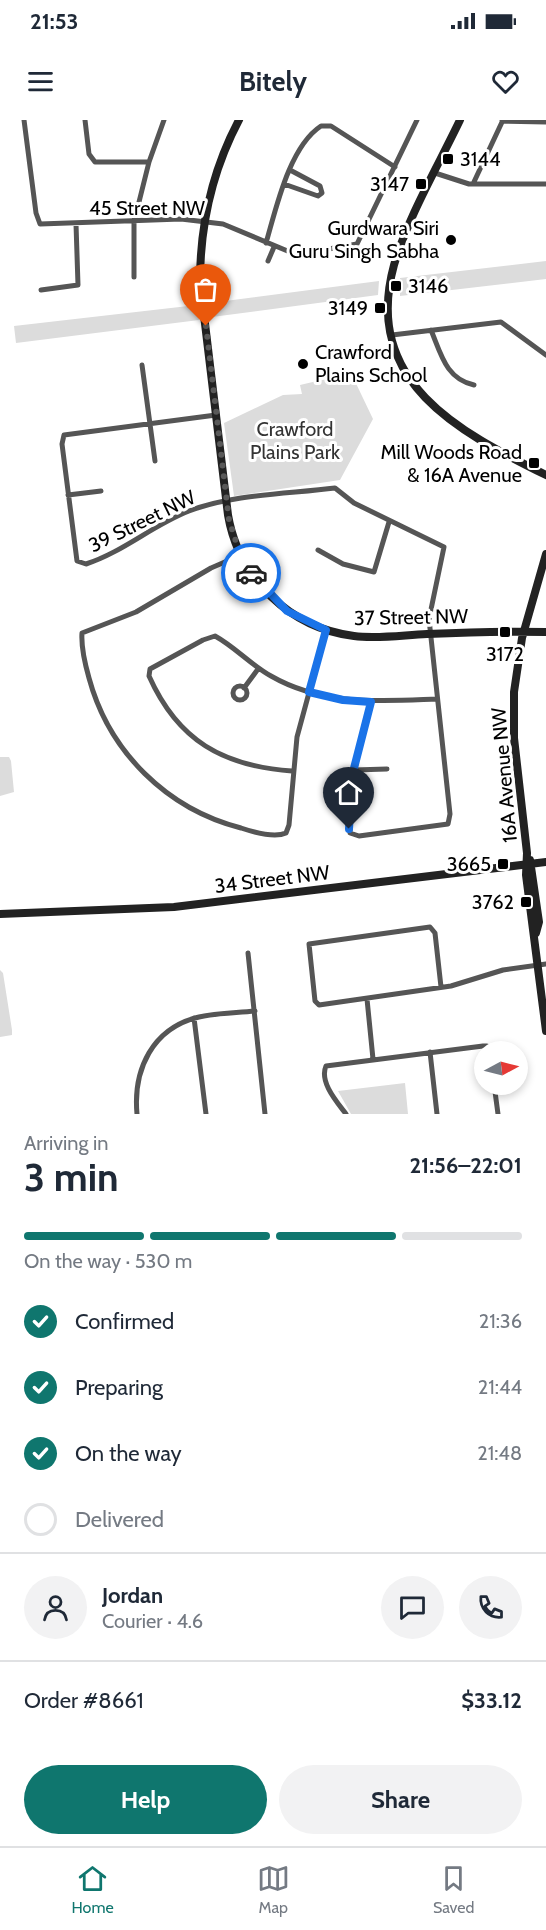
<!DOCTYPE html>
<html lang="en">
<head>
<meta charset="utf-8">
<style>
	body { margin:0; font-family:Cabin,sans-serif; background:#f2f2f3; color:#1f2937; height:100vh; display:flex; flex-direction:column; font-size:22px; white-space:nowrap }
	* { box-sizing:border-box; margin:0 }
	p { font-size:20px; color:#747a83 }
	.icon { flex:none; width:33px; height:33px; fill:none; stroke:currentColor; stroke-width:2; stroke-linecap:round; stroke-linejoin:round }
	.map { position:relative; height:994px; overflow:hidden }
	.sheet { display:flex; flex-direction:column; background:#fff; flex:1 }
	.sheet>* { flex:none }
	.needle { width:39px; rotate:83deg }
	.fabs { position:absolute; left:474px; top:921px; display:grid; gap:12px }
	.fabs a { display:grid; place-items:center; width:54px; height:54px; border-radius:50%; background:#fff; box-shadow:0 3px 9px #0003; font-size:30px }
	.pin { position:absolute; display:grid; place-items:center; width:51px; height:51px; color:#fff; margin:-62px -26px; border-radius:50% 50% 50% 0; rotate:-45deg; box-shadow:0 0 6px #0007 }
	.pin .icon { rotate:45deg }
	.courier { position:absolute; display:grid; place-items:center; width:60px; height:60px; margin:-30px; border:4px solid #1a73e8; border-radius:50%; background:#fff; color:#222; box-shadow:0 2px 8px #0007 }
	.overview em { font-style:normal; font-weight:800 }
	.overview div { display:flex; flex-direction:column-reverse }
	.overview { display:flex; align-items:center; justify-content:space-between; height:102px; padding:0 24px }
	h1 { font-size:39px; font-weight:800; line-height:45px }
	.bar { display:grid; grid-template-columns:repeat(4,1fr); gap:9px 6px; align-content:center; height:72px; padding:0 24px }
	.bar i { height:8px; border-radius:4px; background:#e0e1e3 }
	.bar .selected { background:#0f766e }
	.bar p { grid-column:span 4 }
	.line { display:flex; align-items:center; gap:15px; padding:0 24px; border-top:2px solid #e0e1e3 }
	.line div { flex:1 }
	.round { display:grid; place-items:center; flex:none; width:63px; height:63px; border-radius:32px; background:#f2f2f3 }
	ol { padding:0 24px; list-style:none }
	li { display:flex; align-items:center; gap:18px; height:66px }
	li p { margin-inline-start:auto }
	li .icon { padding:6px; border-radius:50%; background:#0f766e; color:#fff; stroke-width:4 }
	li:last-child { color:#747a83 }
	li i { width:33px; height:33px; border:3px solid #e0e1e3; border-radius:50% }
	.primary-button { display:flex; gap:12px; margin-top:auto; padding:12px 24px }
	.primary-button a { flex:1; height:69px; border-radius:36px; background:#0f766e; color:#fff; font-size:24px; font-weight:800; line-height:69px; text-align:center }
	.primary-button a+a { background:#f2f2f3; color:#1f2937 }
	.status { display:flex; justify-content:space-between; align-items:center; height:42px; padding:0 30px; background:#fff; direction:ltr }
	.status svg { height:16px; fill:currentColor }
	header { display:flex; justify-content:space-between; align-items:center; height:78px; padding:0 24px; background:#fff; font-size:27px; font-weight:800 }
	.tabs { display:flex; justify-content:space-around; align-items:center; height:84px; border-top:2px solid #e0e1e3; background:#fff; font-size:16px; color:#747a83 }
	.tabs a { display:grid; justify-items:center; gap:3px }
	.tabs .selected { color:#0f766e }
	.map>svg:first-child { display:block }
	.green { fill:#dcdcdc }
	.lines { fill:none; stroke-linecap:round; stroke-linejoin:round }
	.street { stroke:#555; stroke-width:5 }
	.secondary { stroke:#222; stroke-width:8 }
	.done { stroke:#595959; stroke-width:6; stroke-dasharray:0 10.8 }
	.route { stroke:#1a73e8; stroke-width:8 }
	.poi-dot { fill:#000; stroke:#fff; stroke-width:2 }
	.labels { text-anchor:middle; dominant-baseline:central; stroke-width:6; stroke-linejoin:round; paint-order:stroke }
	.poi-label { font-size:20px; fill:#000; stroke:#fff; text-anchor:end }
	.street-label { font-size:20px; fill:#000; stroke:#fff }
	.park-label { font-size:20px; fill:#333; stroke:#fff }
</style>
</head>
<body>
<div class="status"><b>21:53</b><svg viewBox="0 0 49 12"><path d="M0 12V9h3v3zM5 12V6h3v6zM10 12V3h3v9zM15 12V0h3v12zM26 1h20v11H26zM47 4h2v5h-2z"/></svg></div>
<header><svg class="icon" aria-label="menu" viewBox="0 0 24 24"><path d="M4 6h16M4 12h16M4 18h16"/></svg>Bitely<svg class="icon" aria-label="heart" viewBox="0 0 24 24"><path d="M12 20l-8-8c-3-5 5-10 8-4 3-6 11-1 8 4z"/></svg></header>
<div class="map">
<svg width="546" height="994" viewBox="0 0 546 994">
	<rect width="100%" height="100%" fill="#fff"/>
	<path class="green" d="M546 141V159L400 176V158Z
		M379 161 378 175 212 197 210 183Z
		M197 185 199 200 16 223 14 206Z
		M351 253 373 299 340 360 234 376 224 303 283 275 302 274 300 265Z
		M0 637H9L11 641 14 672 0 676Z
		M0 850 3 853 12 910V915L0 917Z
		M405 963 408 994H351L338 971Z"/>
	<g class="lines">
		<path class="street" d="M24 0 36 93 40 104 181 99 223 104 290 132 306 133 357 124 417 0
			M85 0 89 34 95 42H149
			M502 1 546 2
			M435 53 469 64H546
			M284 64 318 76 322 73 320 66 290 50
			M473 64 503 0
			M266 123C276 89 289 27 321 6H331L395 47
			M268 141 274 127
			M134 157V102L149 42 164 0
			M41 170 78 165 76 104
			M431 210C441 234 446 259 474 265
			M392 215 501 202 546 235
			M142 245 155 341
			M216 295 64 315 62 324 77 441 86 444C123 432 153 405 189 391 234 374 288 374 335 368L354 383 444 427 429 499 450 694 448 704 359 716 350 713 353 656 371 582
			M68 375 101 371
			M318 430 343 444 374 452 389 402
			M241 435 211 448 136 492 82 513C81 527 85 544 89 558 109 632 167 689 241 708 253 712 275 718 286 713L289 705 297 617 326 510
			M233 573a7 7 0 1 1 14 0a7 7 0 1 1-14 0Z
			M244 568 258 549
			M354 650 387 649
			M292 651C223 646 178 621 149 556L150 549 203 520 215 516C235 527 251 545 271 556 323 586 380 581 437 579
			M248 833 265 994
			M441 867 435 813 430 807 309 824 315 881 319 885 451 866 503 850 546 844
			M367 879 373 939
			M194 898 206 994
			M430 932 437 994
			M494 964 498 994
			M137 994C133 950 152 908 199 897 217 893 236 893 255 891
			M346 994C337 982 319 962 326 946L483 926H487L489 932"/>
		<path class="secondary" d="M239 0C212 51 200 104 200 162L228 395C239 459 290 508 354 516 378 519 403 515 427 514 467 512 506 511 546 512
			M460 0C438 46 408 97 394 145 362 262 459 312 546 355
			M546 434 522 518 514 572V618L527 733 526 755 546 911
			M530 740 539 802 536 813
			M0 794 174 787 546 742"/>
	</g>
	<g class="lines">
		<path class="done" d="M206 206 229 400 239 431 251 453"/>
		<path class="route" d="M251 453 287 491 326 510 309 572 343 580 371 582 352 656 349 709"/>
	</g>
	<g class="poi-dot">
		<rect x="442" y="33" width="12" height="12" rx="3"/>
		<rect x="415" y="58" width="12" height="12" rx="3"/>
		<circle cx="451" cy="120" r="6"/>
		<rect x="390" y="160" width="12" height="12" rx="3"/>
		<rect x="374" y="182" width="12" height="12" rx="3"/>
		<circle cx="303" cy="244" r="6"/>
		<rect x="528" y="337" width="12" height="12" rx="3"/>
		<rect x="499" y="506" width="12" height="12" rx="3"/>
		<rect x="497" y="738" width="12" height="12" rx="3"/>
		<rect x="520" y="776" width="12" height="12" rx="3"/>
	</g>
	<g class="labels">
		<g class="poi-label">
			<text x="460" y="39" text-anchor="start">3144</text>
			<text x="409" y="64">3147</text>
			<text x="439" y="108">Gurdwara Siri<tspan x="439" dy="23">Guru Singh Sabha</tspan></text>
			<text x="408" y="166" text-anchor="start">3146</text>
			<text x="368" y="188">3149</text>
			<text x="315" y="232" text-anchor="start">Crawford<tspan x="315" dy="23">Plains School</tspan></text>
			<text x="522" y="332">Mill Woods Road<tspan x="522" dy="23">&amp; 16A Avenue</tspan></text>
			<text x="505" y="534" text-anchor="middle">3172</text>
			<text x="491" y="744">3665</text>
			<text x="514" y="782">3762</text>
		</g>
		<g class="street-label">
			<text x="147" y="88">45 Street NW</text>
			<text transform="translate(142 401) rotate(-26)">39 Street NW</text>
			<text transform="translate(411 497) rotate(-1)">37 Street NW</text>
			<text transform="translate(504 655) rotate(-95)">16A Avenue NW</text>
			<text transform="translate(272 759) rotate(-7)">34 Street NW</text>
		</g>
		<g class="park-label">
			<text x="295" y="309">Crawford<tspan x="295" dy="23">Plains Park</tspan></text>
		</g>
	</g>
</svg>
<div class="fabs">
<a><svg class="needle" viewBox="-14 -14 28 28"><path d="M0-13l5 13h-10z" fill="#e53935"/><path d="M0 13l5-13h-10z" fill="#747a83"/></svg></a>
</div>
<div class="pin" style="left:206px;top:206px;background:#ea580c"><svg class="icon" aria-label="bag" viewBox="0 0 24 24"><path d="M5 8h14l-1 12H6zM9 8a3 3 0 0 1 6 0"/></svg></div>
<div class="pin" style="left:349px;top:709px;background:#1f2937"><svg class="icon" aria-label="home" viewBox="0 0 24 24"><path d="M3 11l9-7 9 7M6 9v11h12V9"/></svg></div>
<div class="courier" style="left:251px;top:453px"><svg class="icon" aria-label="car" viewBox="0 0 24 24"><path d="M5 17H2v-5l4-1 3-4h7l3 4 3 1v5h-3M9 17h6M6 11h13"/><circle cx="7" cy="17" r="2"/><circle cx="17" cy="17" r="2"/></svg></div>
</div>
<section class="sheet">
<div class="overview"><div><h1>3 min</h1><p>Arriving in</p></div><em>21:56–22:01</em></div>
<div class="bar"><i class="selected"></i><i class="selected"></i><i class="selected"></i><i></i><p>On the way · 530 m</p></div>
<ol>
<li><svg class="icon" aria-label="check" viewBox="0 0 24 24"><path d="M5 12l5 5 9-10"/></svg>Confirmed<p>21:36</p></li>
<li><svg class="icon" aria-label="check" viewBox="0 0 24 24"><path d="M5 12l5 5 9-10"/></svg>Preparing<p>21:44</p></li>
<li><svg class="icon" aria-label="check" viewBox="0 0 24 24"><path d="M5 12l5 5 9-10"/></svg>On the way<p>21:48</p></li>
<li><i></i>Delivered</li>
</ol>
<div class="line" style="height:108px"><a class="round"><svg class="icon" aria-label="person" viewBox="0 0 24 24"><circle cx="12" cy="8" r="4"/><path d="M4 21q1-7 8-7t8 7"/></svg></a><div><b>Jordan</b><p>Courier · 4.6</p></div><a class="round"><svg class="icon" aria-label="chat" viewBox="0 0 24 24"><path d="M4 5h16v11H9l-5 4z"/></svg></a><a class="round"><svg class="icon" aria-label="phone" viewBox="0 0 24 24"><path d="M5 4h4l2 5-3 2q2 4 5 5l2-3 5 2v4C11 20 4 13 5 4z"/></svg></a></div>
<div class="line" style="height:78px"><div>Order #8661</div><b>$33.12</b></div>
<div class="primary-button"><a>Help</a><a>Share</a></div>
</section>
<nav class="tabs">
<a class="selected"><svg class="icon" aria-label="home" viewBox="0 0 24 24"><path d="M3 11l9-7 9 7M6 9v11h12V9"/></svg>Home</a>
<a><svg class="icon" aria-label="map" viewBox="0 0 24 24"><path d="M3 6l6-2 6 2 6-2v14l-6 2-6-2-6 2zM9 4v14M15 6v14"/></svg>Map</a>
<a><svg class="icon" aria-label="saved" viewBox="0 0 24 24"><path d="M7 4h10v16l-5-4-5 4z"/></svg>Saved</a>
</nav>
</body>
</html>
